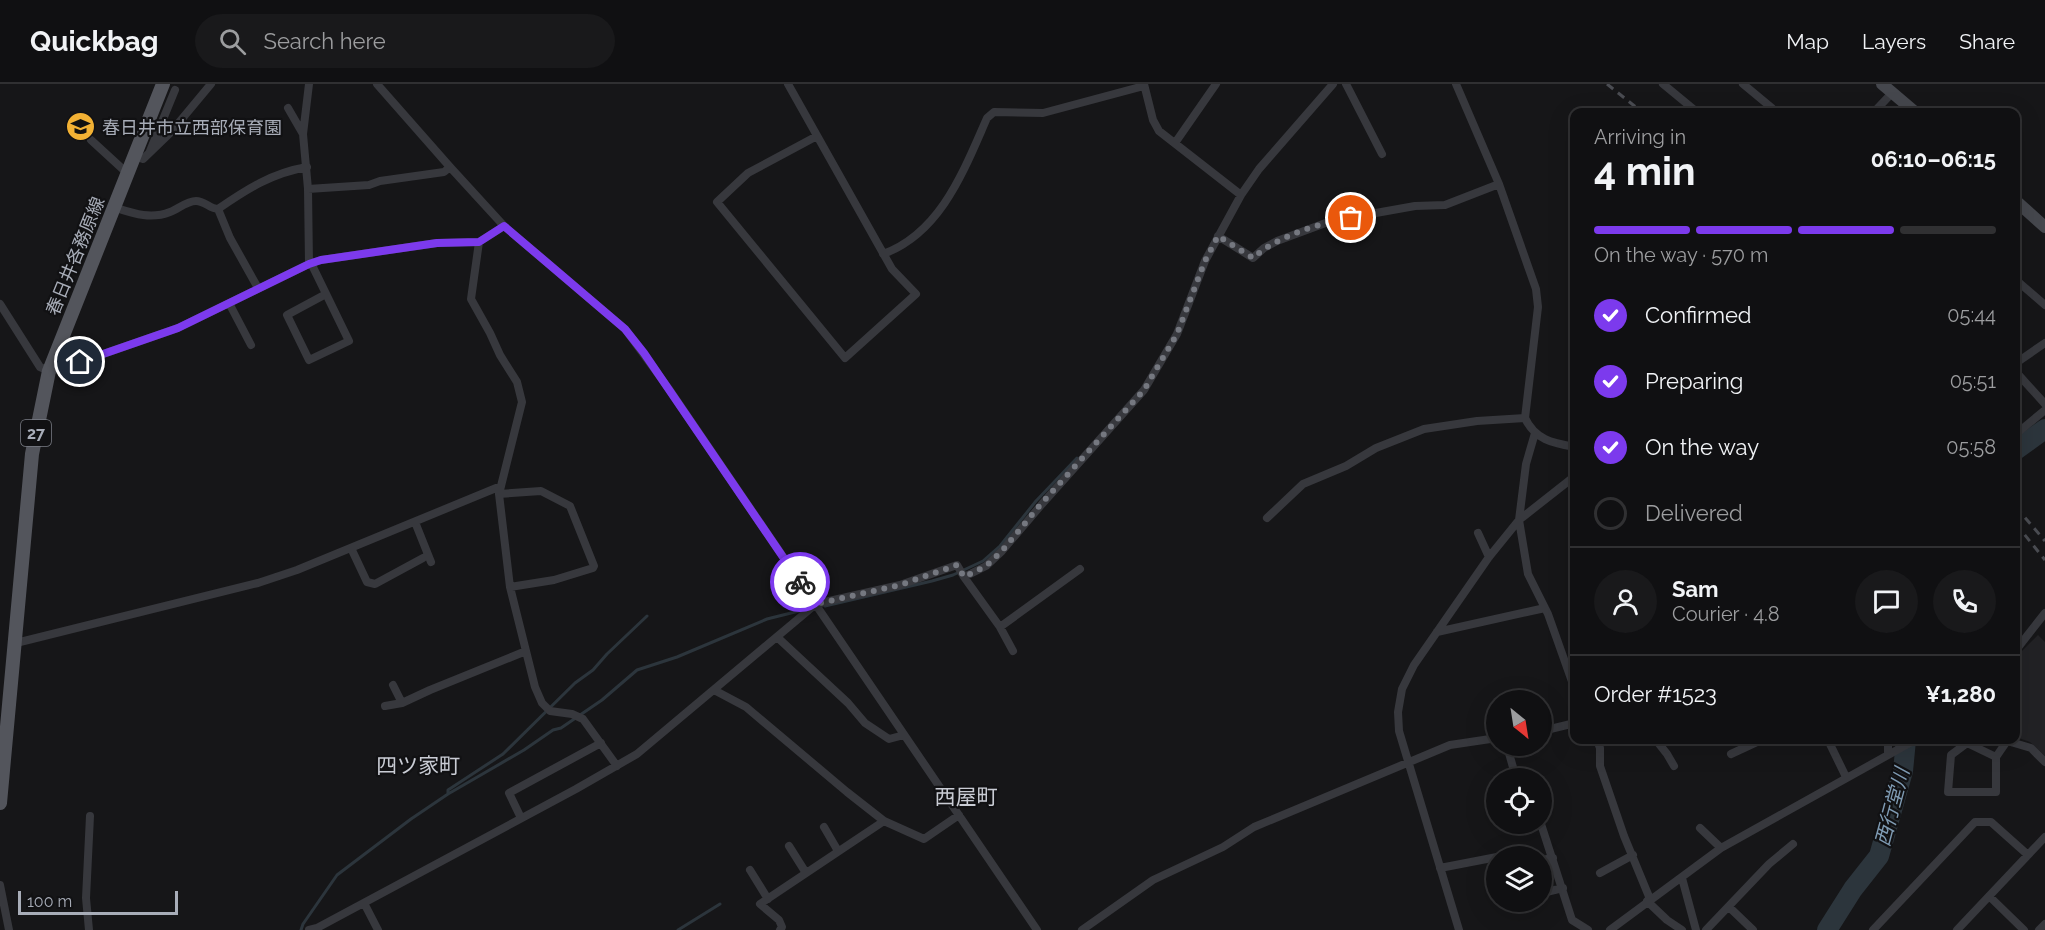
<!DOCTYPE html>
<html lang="en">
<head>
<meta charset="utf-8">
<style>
	body { margin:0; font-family:Raleway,"Noto Sans JP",sans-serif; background:#19191b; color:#f1f3f6; height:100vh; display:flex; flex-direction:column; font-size:22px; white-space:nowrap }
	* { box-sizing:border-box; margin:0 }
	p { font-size:20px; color:#9c9d9f }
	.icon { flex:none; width:33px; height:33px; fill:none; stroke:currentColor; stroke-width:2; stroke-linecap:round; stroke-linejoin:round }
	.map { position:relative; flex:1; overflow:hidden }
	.panel { position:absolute; left:1570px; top:24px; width:450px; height:636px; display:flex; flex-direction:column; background:#101012; border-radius:12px; box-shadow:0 6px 24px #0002,0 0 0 2px #303032 }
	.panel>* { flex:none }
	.needle { width:39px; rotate:150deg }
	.buttons { position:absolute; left:1486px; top:606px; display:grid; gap:12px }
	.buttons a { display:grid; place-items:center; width:66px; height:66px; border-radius:50%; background:#101012; box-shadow:0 6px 24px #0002,0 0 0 2px #303032; font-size:30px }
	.scale { position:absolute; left:18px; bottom:15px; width:160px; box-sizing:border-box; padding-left:6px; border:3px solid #a8adb8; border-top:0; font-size:16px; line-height:21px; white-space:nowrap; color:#a8adb8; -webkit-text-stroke:4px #111113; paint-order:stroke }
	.pin { position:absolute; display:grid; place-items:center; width:51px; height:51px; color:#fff; margin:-26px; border:3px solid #fff; border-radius:50%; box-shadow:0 2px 6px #0007 }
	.courier { position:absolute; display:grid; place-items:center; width:60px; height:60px; margin:-30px; border:4px solid #7c3aed; border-radius:50%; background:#fff; color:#222; box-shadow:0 2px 8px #0007 }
	.summary em { font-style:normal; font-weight:700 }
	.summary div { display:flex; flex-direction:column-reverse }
	.summary { display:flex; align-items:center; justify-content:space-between; height:102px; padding:0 24px }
	h1 { font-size:39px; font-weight:700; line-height:45px }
	.bar { display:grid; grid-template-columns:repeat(4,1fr); gap:9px 6px; align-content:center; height:72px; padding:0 24px }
	.bar i { height:8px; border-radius:4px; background:#303032 }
	.bar .on { background:#7c3aed }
	.bar p { grid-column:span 4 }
	.line { display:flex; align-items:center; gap:15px; padding:0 24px; border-top:2px solid #303032 }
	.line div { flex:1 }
	.round { display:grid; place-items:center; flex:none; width:63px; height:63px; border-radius:32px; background:#19191b }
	ol { padding:0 24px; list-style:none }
	li { display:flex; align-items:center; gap:18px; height:66px }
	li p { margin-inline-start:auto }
	li .icon { padding:6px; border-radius:50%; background:#7c3aed; color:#fff; stroke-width:4 }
	li:last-child { color:#9c9d9f }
	li i { width:33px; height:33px; border:3px solid #303032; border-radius:50% }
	header { display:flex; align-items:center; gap:36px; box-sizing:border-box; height:84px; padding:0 30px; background:#101012; border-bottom:2px solid #303032 }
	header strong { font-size:28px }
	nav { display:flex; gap:33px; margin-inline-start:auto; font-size:21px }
	.search { width:420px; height:54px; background:#19191b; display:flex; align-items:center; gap:15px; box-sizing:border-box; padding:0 21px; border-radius:33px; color:#9c9d9f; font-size:22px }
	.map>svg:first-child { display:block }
	.built { fill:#222225 }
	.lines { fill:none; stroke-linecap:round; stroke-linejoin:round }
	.stream { stroke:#2c353c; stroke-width:3 }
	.river { stroke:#2c353c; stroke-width:20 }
	.minor { stroke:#37383d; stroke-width:8 }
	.secondary { stroke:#45474d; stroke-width:12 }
	.primary { stroke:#53555c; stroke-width:14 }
	.rail { stroke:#4a4c52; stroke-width:3; stroke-dasharray:8 6; stroke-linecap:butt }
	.done { stroke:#757880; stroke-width:6; stroke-dasharray:0 10.8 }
	.route { stroke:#7c3aed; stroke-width:8 }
	.labels { text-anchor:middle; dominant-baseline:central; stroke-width:4.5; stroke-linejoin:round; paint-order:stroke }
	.shield { fill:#111113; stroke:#7b7e86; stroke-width:1.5 }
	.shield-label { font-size:16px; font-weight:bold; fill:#a8adb8 }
	.poi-label { font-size:18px; fill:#a8adb8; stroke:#111113; text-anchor:start }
	.street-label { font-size:18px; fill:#a8adb8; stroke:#111113 }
	.water-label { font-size:20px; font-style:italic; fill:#7f9bb3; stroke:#111113 }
	.quarter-label { font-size:21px; fill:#c9ccd4; stroke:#111113 }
</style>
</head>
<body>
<header>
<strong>Quickbag</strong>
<div class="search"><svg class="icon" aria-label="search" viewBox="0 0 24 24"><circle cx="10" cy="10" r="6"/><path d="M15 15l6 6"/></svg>Search here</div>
<nav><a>Map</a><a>Layers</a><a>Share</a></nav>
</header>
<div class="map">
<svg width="2045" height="846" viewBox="0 0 2045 846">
	<rect width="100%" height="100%" fill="#161618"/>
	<path class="built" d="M2038 551 2045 558V672L2030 658 2016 653V573Z"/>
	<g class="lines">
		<path class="stream" d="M825 522 932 497 953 491 983 477 1000 462 1036 417 1077 374
			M448 710V706L503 670 575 599 593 586 607 570 647 532
			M301 846 303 840 337 791 411 735 448 710 524 666 553 646 561 644 602 616 637 586 677 573 767 535 803 526
			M678 846 720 820"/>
		<path class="river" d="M2016 366 2045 345
			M1827 846 1853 805 1879 772 1903 687 1906 656"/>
		<path class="minor" d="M377 0 450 83 504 142 625 245 669 305 1037 846
			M788 0 892 185 916 210 845 274 717 118 748 89 817 52
			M1144 0 1153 36 1159 47 1241 111
			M1346 0 1382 70
			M1456 0 1499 100 1536 205 1538 223 1525 334C1535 356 1553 359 1575 363
			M1663 0 1697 28
			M1743 0 1772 24 1764 28
			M288 24 303 50 308 105 309 180
			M1874 28 1892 9
			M303 50 309 0
			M91 56 127 89
			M1175 59 1216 0
			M150 67 175 6
			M134 72 143 75 171 48 211 0
			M308 105 369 101 380 97 444 88 450 83
			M113 123C132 129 150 136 170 128 178 125 187 117 196 117 205 117 210 125 218 125L230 154 258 204
			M218 125C247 105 272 89 307 83
			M1218 152 1253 174 1264 164 1277 157 1331 137 1415 122 1445 121 1499 100
			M479 158 471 215 490 249 500 271 517 298 522 318 499 410 510 503 535 603 542 619 550 627 572 630 583 635 617 682
			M883 170C941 149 964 86 987 34L994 28 1043 29 1144 2
			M311 179 349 257 309 276 287 231 326 210
			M2016 196 2045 221
			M229 219 251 261
			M0 220 40 283 49 287 60 285 178 244 309 180 321 176 437 159 479 158 504 142
			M2016 279 2045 259
			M2016 288 2045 320
			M1535 349 1526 380 1519 436 1528 490 1548 530 1575 606
			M2016 350 2045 326
			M499 410 541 407 570 422 594 482 593 484 554 496 510 503
			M1267 434 1303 400 1346 382 1376 364 1424 345 1477 337 1525 334
			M415 438 431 478
			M1478 449 1489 473
			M351 464 367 498 375 500 423 474
			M964 493 1000 543 1013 567
			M1000 543 1080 485
			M1437 548 1545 524
			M777 553 848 619 865 639 889 655 904 651
			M16 559 258 499 297 486 501 402
			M2016 566 2045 529
			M393 601 402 619
			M714 606 746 623 847 708 884 737 924 755 959 731
			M385 622 402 619 430 606 526 567
			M1542 647 1575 639
			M1597 656 1600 664V682L1624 752 1650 815
			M1656 656 1667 670 1674 682
			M1828 656 1846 693
			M2004 656 2031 664 2045 678
			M1507 662 1516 694
			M1731 670 1759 657V656
			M1888 670V656
			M1996 673V708H1948L1951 671 1967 659 1996 673 2007 657
			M521 734 509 709 601 659
			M1541 740 1572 836 1588 846
			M824 743 838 767
			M1700 744 1721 764
			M789 762 806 789
			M1542 776 1553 774
			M1440 784 1497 773
			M750 786 768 815
			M1600 789 1633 771
			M1682 794 1696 846
			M0 801 9 846
			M1542 809 1563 804
			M1989 812 2024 846
			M1647 817 1667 836 1682 846
			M364 819 378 846
			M1729 823 1753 846
			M89 846 86 814 90 732
			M309 846 317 844 576 705 637 670 816 520 900 501 957 481 964 493 986 482 1002 467 1042 420 1144 306 1177 250 1205 177 1241 111 1259 85 1333 0
			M780 846 782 843 779 836 760 820 884 737
			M1082 846 1153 796 1223 763 1254 743 1450 661 1497 654
			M1459 846 1399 647 1398 628 1402 605 1414 581 1489 473 1519 436 1575 392
			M1610 846 1721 764 1915 656
			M1706 846 1769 780 1793 760
			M1873 846 1975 738H1991L2028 771
			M1957 846 2045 753
			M2039 846 2045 840"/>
		<path class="secondary" d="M1882 0 1915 28
			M2016 117 2045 143"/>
		<path class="primary" d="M0 719 32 370 49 287 163 0"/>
		<path class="rail" d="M1607 0 1642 28
			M2016 423 2045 457
			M2016 440 2045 476"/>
	</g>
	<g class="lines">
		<path class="done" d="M800 498 816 520 900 501 957 481 964 493 986 482 1002 467 1041 420 1144 306 1177 250 1205 177 1218 152 1253 174C1277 152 1320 139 1351 134"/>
		<path class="route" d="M80 278 178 244 309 180 321 176 437 159 479 158 504 142 625 245 644 269 800 498"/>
	</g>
	<defs>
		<symbol id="school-disc" viewBox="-11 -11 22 22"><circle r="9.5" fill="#f2b134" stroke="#111113"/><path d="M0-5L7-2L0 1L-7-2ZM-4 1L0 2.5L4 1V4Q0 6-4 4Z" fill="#111"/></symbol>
	</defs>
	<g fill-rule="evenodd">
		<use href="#school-disc" x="64" y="26" width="33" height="33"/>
	</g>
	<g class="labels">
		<rect class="shield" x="21" y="336" width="30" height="26" rx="4.5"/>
		<g class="shield-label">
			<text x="36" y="349">27</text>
		</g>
		<g class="poi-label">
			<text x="102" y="43">春日井市立西部保育園</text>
		</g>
		<g class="street-label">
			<text transform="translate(75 172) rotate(-68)">春日井各務原線</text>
		</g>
		<g class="water-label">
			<text transform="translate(1892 723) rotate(-75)">西行堂川</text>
		</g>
		<g class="quarter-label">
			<text x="418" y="681">四ツ家町</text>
			<text x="966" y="712">西屋町</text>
		</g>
	</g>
</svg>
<div class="buttons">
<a><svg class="needle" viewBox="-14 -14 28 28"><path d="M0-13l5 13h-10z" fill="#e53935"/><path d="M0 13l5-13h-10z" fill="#9c9d9f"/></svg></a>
<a><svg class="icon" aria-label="locate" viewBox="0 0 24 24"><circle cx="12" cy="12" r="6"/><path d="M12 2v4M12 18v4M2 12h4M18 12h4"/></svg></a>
<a><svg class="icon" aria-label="layers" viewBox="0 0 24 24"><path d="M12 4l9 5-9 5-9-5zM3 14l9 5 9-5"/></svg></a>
</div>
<div class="scale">100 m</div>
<div class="pin" style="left:1351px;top:134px;background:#ea580c"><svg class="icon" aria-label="bag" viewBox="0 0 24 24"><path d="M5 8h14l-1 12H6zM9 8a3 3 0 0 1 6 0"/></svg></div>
<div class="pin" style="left:80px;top:278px;background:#1f2937"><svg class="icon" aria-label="home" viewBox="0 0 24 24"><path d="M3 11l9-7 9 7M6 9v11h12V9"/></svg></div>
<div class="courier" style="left:800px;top:498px"><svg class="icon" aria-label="bike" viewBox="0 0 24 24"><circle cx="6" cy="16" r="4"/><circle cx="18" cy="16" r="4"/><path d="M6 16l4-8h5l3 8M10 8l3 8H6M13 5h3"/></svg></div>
<section class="panel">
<div class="summary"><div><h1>4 min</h1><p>Arriving in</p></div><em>06:10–06:15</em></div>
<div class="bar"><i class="on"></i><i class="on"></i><i class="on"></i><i></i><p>On the way · 570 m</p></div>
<ol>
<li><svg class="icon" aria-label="check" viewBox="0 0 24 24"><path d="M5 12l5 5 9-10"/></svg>Confirmed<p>05:44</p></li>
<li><svg class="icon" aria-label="check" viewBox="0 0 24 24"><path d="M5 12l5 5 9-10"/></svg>Preparing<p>05:51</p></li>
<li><svg class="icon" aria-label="check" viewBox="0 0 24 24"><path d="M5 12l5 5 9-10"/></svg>On the way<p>05:58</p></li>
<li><i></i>Delivered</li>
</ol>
<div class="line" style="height:108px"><a class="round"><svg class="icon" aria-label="person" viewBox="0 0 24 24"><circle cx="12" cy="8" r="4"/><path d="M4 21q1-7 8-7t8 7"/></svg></a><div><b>Sam</b><p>Courier · 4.8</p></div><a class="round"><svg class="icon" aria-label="chat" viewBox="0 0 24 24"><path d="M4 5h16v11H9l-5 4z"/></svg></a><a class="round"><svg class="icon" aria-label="phone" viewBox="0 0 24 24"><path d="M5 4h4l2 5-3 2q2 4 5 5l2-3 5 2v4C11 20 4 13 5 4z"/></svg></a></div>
<div class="line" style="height:78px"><div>Order #1523</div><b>¥1,280</b></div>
</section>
</div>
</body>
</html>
